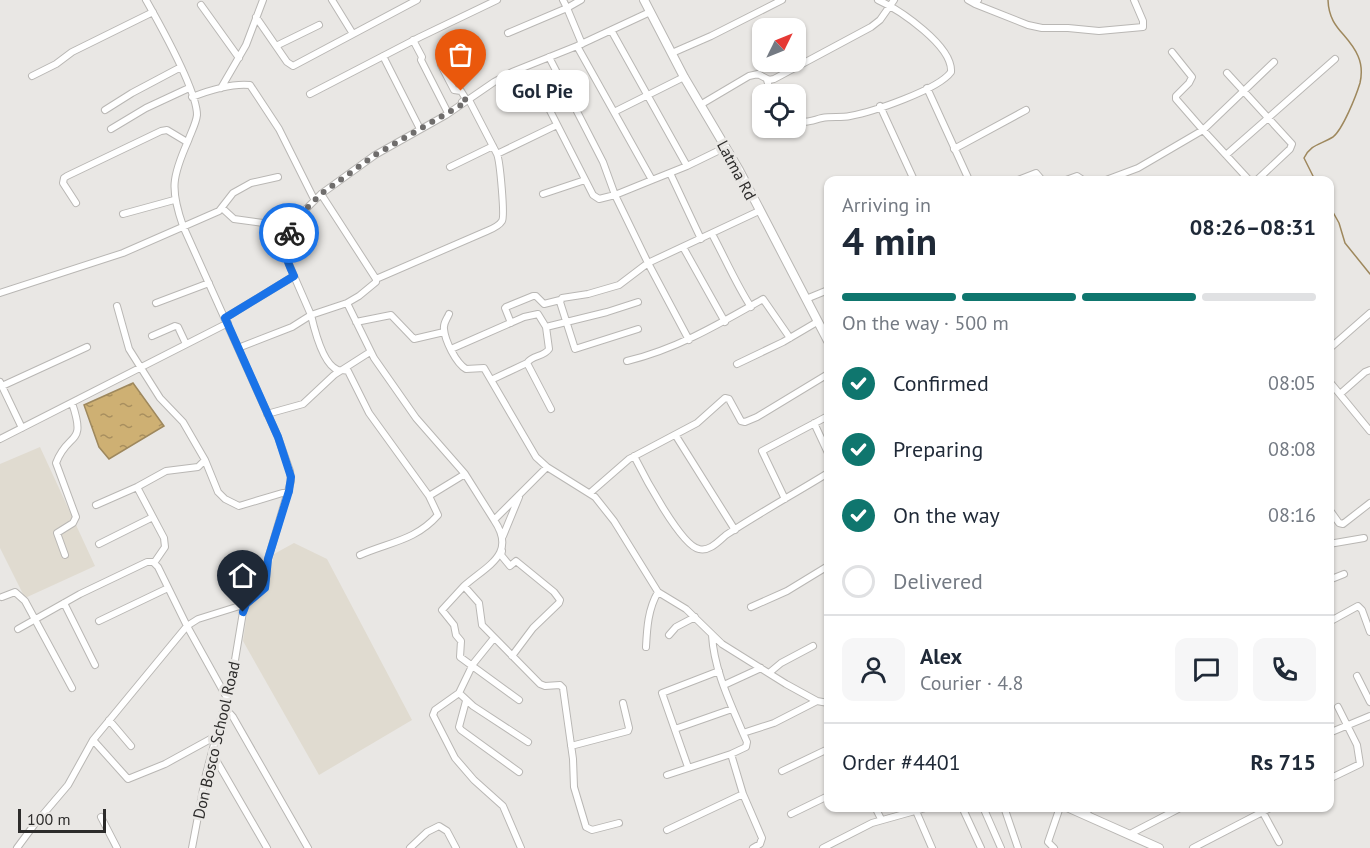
<!DOCTYPE html>
<html lang="en">
<head>
<meta charset="utf-8">
<style>
	body { margin:0; font-family:"PT Sans",sans-serif; background:#f6f6f7; color:#1f2937; height:100vh; display:flex; flex-direction:column; font-size:22px; white-space:nowrap }
	* { box-sizing:border-box; margin:0 }
	p { font-size:20px; color:#747a83 }
	.icon { flex:none; width:33px; height:33px; fill:none; stroke:currentColor; stroke-width:2; stroke-linecap:round; stroke-linejoin:round }
	.map { position:relative; flex:1; overflow:hidden }
	.sheet { position:absolute; left:824px; top:176px; width:510px; height:636px; display:flex; flex-direction:column; background:#fff; border-radius:12px; box-shadow:0 2px 4px #0004 }
	.sheet>* { flex:none }
	.needle { width:39px; rotate:47deg }
	.tools { position:absolute; left:752px; top:18px; display:grid; gap:12px }
	.tools a { display:grid; place-items:center; width:54px; height:54px; border-radius:12px; background:#fff; box-shadow:0 2px 4px #0004; font-size:30px }
	.scale { position:absolute; left:18px; bottom:15px; width:88px; box-sizing:border-box; padding-left:6px; border:3px solid #2d2c2b; border-top:0; font-size:16px; line-height:21px; white-space:nowrap; color:#2d2c2b; -webkit-text-stroke:4px #e9e7e4; paint-order:stroke }
	.pin { position:absolute; display:grid; place-items:center; width:51px; height:51px; color:#fff; margin:-62px -26px; border-radius:50% 50% 50% 0; rotate:-45deg; box-shadow:0 0 6px #0007 }
	.pin .icon { rotate:45deg }
	.courier { position:absolute; display:grid; place-items:center; width:60px; height:60px; margin:-30px; border:4px solid #1a73e8; border-radius:50%; background:#fff; color:#222; box-shadow:0 2px 8px #0007 }
	.bubble { position:absolute; height:42px; border-radius:12px; background:#fff; box-shadow:0 2px 4px #0004; font-size:20px; font-weight:700; line-height:42px; text-align:center }
	.head em { font-style:normal; font-weight:700 }
	.head div { display:flex; flex-direction:column-reverse }
	.head { display:flex; align-items:center; justify-content:space-between; height:102px; padding:0 18px }
	h1 { font-size:39px; font-weight:700; line-height:45px }
	.bar { display:grid; grid-template-columns:repeat(4,1fr); gap:9px 6px; align-content:center; height:72px; padding:0 18px }
	.bar i { height:8px; border-radius:4px; background:#e0e1e3 }
	.bar .current { background:#0f766e }
	.bar p { grid-column:span 4 }
	.line { display:flex; align-items:center; gap:15px; padding:0 18px; border-top:2px solid #e0e1e3 }
	.line div { flex:1 }
	.round { display:grid; place-items:center; flex:none; width:63px; height:63px; border-radius:12px; background:#f6f6f7 }
	ol { padding:0 18px; list-style:none }
	li { display:flex; align-items:center; gap:18px; height:66px }
	li p { margin-inline-start:auto }
	li .icon { padding:6px; border-radius:50%; background:#0f766e; color:#fff; stroke-width:4 }
	li:last-child { color:#747a83 }
	li i { width:33px; height:33px; border:3px solid #e0e1e3; border-radius:50% }
	.map>svg:first-child { display:block }
	.built { fill:#e0dbd0 }
	.water { fill:url(#water-ripples); stroke:#9e885d; stroke-width:1.5 }
	.lines { fill:none; stroke-linecap:round; stroke-linejoin:round }
	.stream { stroke:#9e885d; stroke-width:1.5 }
	.street-casing { stroke:#b9b7b4; stroke-width:8 }
	.secondary-casing { stroke:#b9b7b4; stroke-width:10 }
	.street { stroke:#fff; stroke-width:6 }
	.secondary { stroke:#fff; stroke-width:8 }
	.done { stroke:#6f6d6c; stroke-width:6; stroke-dasharray:0 10.8 }
	.route { stroke:#1a73e8; stroke-width:8 }
	.labels { text-anchor:middle; dominant-baseline:central; stroke-width:6; stroke-linejoin:round; paint-order:stroke }
	.street-label { font-size:16px; fill:#2d2c2b; stroke:#e9e7e4 }
</style>
</head>
<body>
<div class="map">
<svg width="1370" height="848" viewBox="0 0 1370 848">
	<defs>
		<pattern id="water-ripples" width="26" height="14" patternUnits="userSpaceOnUse" patternTransform="scale(1.5)"><rect width="26" height="14" fill="#ceb073"/><path d="M2 4q2-2 4 0t4 0M15 11q2-2 4 0t4 0" fill="none" stroke="#a88f5f"/></pattern>
	</defs>
	<rect width="100%" height="100%" fill="#e9e7e4"/>
	<path class="built" d="M40 447 95 566 25 598 0 548V464Z
		M294 543 327 559 412 720 319 775 243 641 248 606 266 590 274 554Z"/>
	<path class="water" d="M133 383 164 426 109 459 99 447 84 405Z"/>
	<g class="lines">
		<path class="stream" d="M1315 180 1304 158C1311 144 1320 145 1333 137 1343 129 1356 96 1360 83 1362 74 1362 65 1358 56 1348 33 1329 29 1328 0
			M1329 205 1339 223 1345 243 1370 274"/>
		<defs>
			<path id="street" d="M146 0C159 23 197 90 197 115 196 124 191 132 188 141 172 177 170 189 183 226L278 437 290 471 291 481 268 559 265 588 246 604 243 612 232 678 206 774 192 848
				M332 0 353 34
				M563 0 567 8 581 0
				M968 0 975 4 978 0
				M975 4 1028 25 1042 28H1068L1099 31 1143 27V21L1134 0
				M201 5 239 58
				M256 17 287 62 293 66 417 0
				M611 30 687 166
				M508 33 567 8 582 44
				M413 40 422 57 421 60 448 113
				M276 46 319 25
				M577 46 652 180 615 195 648 263 619 285 588 294 562 298 560 302 575 349 638 329
				M1172 52 1192 77 1189 83 1176 96V99L1203 130 1274 62
				M672 53 711 36 782 0
				M383 56 420 129
				M441 65 454 90 461 91 466 99 462 102
				M1227 73 1292 144 1290 149 1257 180
				M32 76 56 64 72 52 153 12
				M767 80 771 94
				M221 88 246 45 263 0
				M927 88 969 180
				M541 93 593 195 599 199 615 195 603 162 549 57
				M310 94 420 37 497 0
				M192 97C210 90 231 83 250 85L279 129 314 199
				M469 100 497 154 557 125
				M700 105 749 76 758 74 769 80 774 79 871 27 880 20 894 0
				M880 106 914 180
				M105 110 132 93 181 67
				M614 112 684 77
				M795 121C804 124 813 120 822 118 831 116 841 118 850 116 872 112 938 90 951 72 953 46 900 10 878 0
				M111 129 146 108 189 88
				M954 149 1026 110
				M1226 155 1335 59
				M450 167 493 146
				M670 173 701 239
				M652 180 687 166 726 147
				M1018 180 1036 173 1042 180
				M1066 180 1077 176 1083 180
				M1106 180 1138 168 1203 130 1249 180
				M321 194 376 279V282L359 296 347 303 374 358 416 418 465 474 494 520
				M543 194 585 180
				M76 203 63 183 64 178 67 176 161 131 167 130 187 142
				M222 208 234 219 292 227
				M123 214 174 200
				M712 234C725 258 736 284 751 307
				M683 247 725 322
				M294 276 311 315 347 303
				M376 279 487 231C492 229 499 226 502 221 505 216 500 161 497 154
				M0 293 123 253 219 211 233 193 251 183 278 177
				M806 299 828 290
				M156 303 209 283
				M117 306 129 349 160 398 183 422 205 460 218 492 225 499 239 506 289 491
				M449 314C447 319 443 323 444 329 445 341 456 363 466 369L484 368 491 380
				M225 318 294 276 284 252 285 241 300 215 321 194 375 155 446 115 494 82 512 72 577 46 650 12
				M356 322 391 315 414 339 444 332
				M511 323 505 308 506 307 533 296H536L544 304 560 300
				M546 327 607 312 638 302
				M152 336 175 326 178 327 186 344
				M689 340 648 263 759 211
				M238 348 292 327 311 315C314 328 323 365 338 370 341 370 345 370 348 371L369 413 429 496
				M451 349 524 317 538 314 546 327 549 349C544 357 532 355 527 363
				M1329 349 1370 313
				M627 361C677 349 719 324 763 299L790 338
				M737 364 783 342 817 322
				M1329 381 1370 431
				M0 382 22 428
				M2 386 87 347
				M1340 394 1365 372 1370 370
				M551 409 527 363 491 380 536 457 547 467 595 497 614 521 658 592 686 609 722 644 786 684 817 701
				M267 414 303 404 334 375 370 352
				M814 423 828 453
				M676 436 735 530
				M0 439 228 323
				M634 456C643 474 681 546 699 549 709 552 719 541 726 535 759 513 794 494 828 473
				M547 467 494 520C517 554 488 565 464 586L479 603 482 625 540 684 545 686 560 685 563 688 573 759 574 787 586 827 592 830 619 823
				M137 487 164 538 165 547 154 563
				M590 493 629 459 697 423 725 398 729 399 741 421 745 422 757 417 828 374
				M785 499 762 451 828 416
				M96 505 137 487 166 471 198 467 205 460
				M1329 509 1339 523 1343 524 1370 503
				M503 536 519 497
				M99 544 153 517
				M1329 544 1364 538
				M502 551 501 555 510 566 516 561 554 592 560 600 559 603 533 628 512 656
				M65 555 57 533 73 523 76 517 56 463C68 431 87 447 72 403
				M360 555C389 542 415 541 438 515L429 496 465 474
				M1329 580 1344 574
				M464 586 442 610 454 625 456 635 461 641 460 657 519 700
				M2 597 15 592 25 601 72 688
				M64 603 95 665
				M751 607 787 591 828 566
				M99 621 168 588
				M1329 622 1358 606 1362 610 1370 632
				M18 629 80 594 147 562H153L158 567 187 626 227 698
				M669 635 676 627 695 617
				M712 635C714 670 730 702 743 733
				M494 638 473 664 459 693 473 706 528 742
				M646 647C647 628 648 609 658 592
				M769 673 781 663 813 646
				M1357 676 1370 702
				M724 685 761 668
				M459 693 435 710 433 715 455 758 474 780 503 806 521 848
				M466 701 459 727 461 730 519 772
				M225 708 233 717 308 848
				M109 720 131 746
				M675 729 732 709
				M1329 733 1370 716
				M216 736 165 764 128 779 93 740 187 626 198 619 246 604
				M571 746 628 731 629 728 623 703
				M212 753 267 848
				M731 754 746 747 747 742 743 733 774 723 817 701 828 703
				M688 767 662 693 719 671
				M782 771 828 749
				M667 775 731 754 743 794
				M1329 779 1360 764 1357 745 1338 707
				M875 807 881 819
				M962 807 981 848
				M983 807 1001 848
				M1004 807 1018 848
				M1260 807 1279 842
				M916 811 932 848
				M791 814 828 796
				M1084 814 1092 807
				M101 817 117 848
				M667 830 743 794 762 838 760 844 753 848
				M1130 834 1182 807
				M17 848 34 825 68 785 93 740
				M410 848 427 832 439 826 447 831 456 848
				M823 848 872 823 929 807
				M1054 848 1048 842 1060 807
				M1193 848 1272 807"/>
			<path id="secondary" d="M644 0 684 77 739 170 828 341
				M1067 807 1159 848"/>
		</defs>
		<use href="#street" class="street-casing"/>
		<use href="#secondary" class="secondary-casing"/>
		<use href="#street" class="street"/>
		<use href="#secondary" class="secondary"/>
	</g>
	<g class="lines">
		<path class="done" d="M289 233 300 215 321 194 375 155 463 104 461 102 466 99 461 91"/>
		<path class="route" d="M243 612 246 604 265 588 268 559 289 491 291 477 278 437 225 318 294 276C287 261 281 249 289 233"/>
	</g>
	<g class="labels">
		<g class="street-label">
			<text transform="translate(737 170) rotate(62)">Latma Rd</text>
			<text transform="translate(216 740) rotate(-77)">Don Bosco School Road</text>
		</g>
	</g>
</svg>
<div class="tools">
<a><svg class="needle" viewBox="-14 -14 28 28"><path d="M0-13l5 13h-10z" fill="#e53935"/><path d="M0 13l5-13h-10z" fill="#747a83"/></svg></a>
<a><svg class="icon" aria-label="locate" viewBox="0 0 24 24"><circle cx="12" cy="12" r="6"/><path d="M12 2v4M12 18v4M2 12h4M18 12h4"/></svg></a>
</div>
<div class="scale">100 m</div>
<div class="pin" style="left:461px;top:91px;background:#ea580c"><svg class="icon" aria-label="bag" viewBox="0 0 24 24"><path d="M5 8h14l-1 12H6zM9 8a3 3 0 0 1 6 0"/></svg></div>
<div class="pin" style="left:243px;top:612px;background:#1f2937"><svg class="icon" aria-label="home" viewBox="0 0 24 24"><path d="M3 11l9-7 9 7M6 9v11h12V9"/></svg></div>
<div class="courier" style="left:289px;top:233px"><svg class="icon" aria-label="bike" viewBox="0 0 24 24"><circle cx="6" cy="16" r="4"/><circle cx="18" cy="16" r="4"/><path d="M6 16l4-8h5l3 8M10 8l3 8H6M13 5h3"/></svg></div>
<div class="bubble" style="left:496px;top:70px;width:93px">Gol Pie</div>
<section class="sheet">
<div class="head"><div><h1>4 min</h1><p>Arriving in</p></div><em>08:26–08:31</em></div>
<div class="bar"><i class="current"></i><i class="current"></i><i class="current"></i><i></i><p>On the way · 500 m</p></div>
<ol>
<li><svg class="icon" aria-label="check" viewBox="0 0 24 24"><path d="M5 12l5 5 9-10"/></svg>Confirmed<p>08:05</p></li>
<li><svg class="icon" aria-label="check" viewBox="0 0 24 24"><path d="M5 12l5 5 9-10"/></svg>Preparing<p>08:08</p></li>
<li><svg class="icon" aria-label="check" viewBox="0 0 24 24"><path d="M5 12l5 5 9-10"/></svg>On the way<p>08:16</p></li>
<li><i></i>Delivered</li>
</ol>
<div class="line" style="height:108px"><a class="round"><svg class="icon" aria-label="person" viewBox="0 0 24 24"><circle cx="12" cy="8" r="4"/><path d="M4 21q1-7 8-7t8 7"/></svg></a><div><b>Alex</b><p>Courier · 4.8</p></div><a class="round"><svg class="icon" aria-label="chat" viewBox="0 0 24 24"><path d="M4 5h16v11H9l-5 4z"/></svg></a><a class="round"><svg class="icon" aria-label="phone" viewBox="0 0 24 24"><path d="M5 4h4l2 5-3 2q2 4 5 5l2-3 5 2v4C11 20 4 13 5 4z"/></svg></a></div>
<div class="line" style="height:78px"><div>Order #4401</div><b>Rs 715</b></div>
</section>
</div>
</body>
</html>
